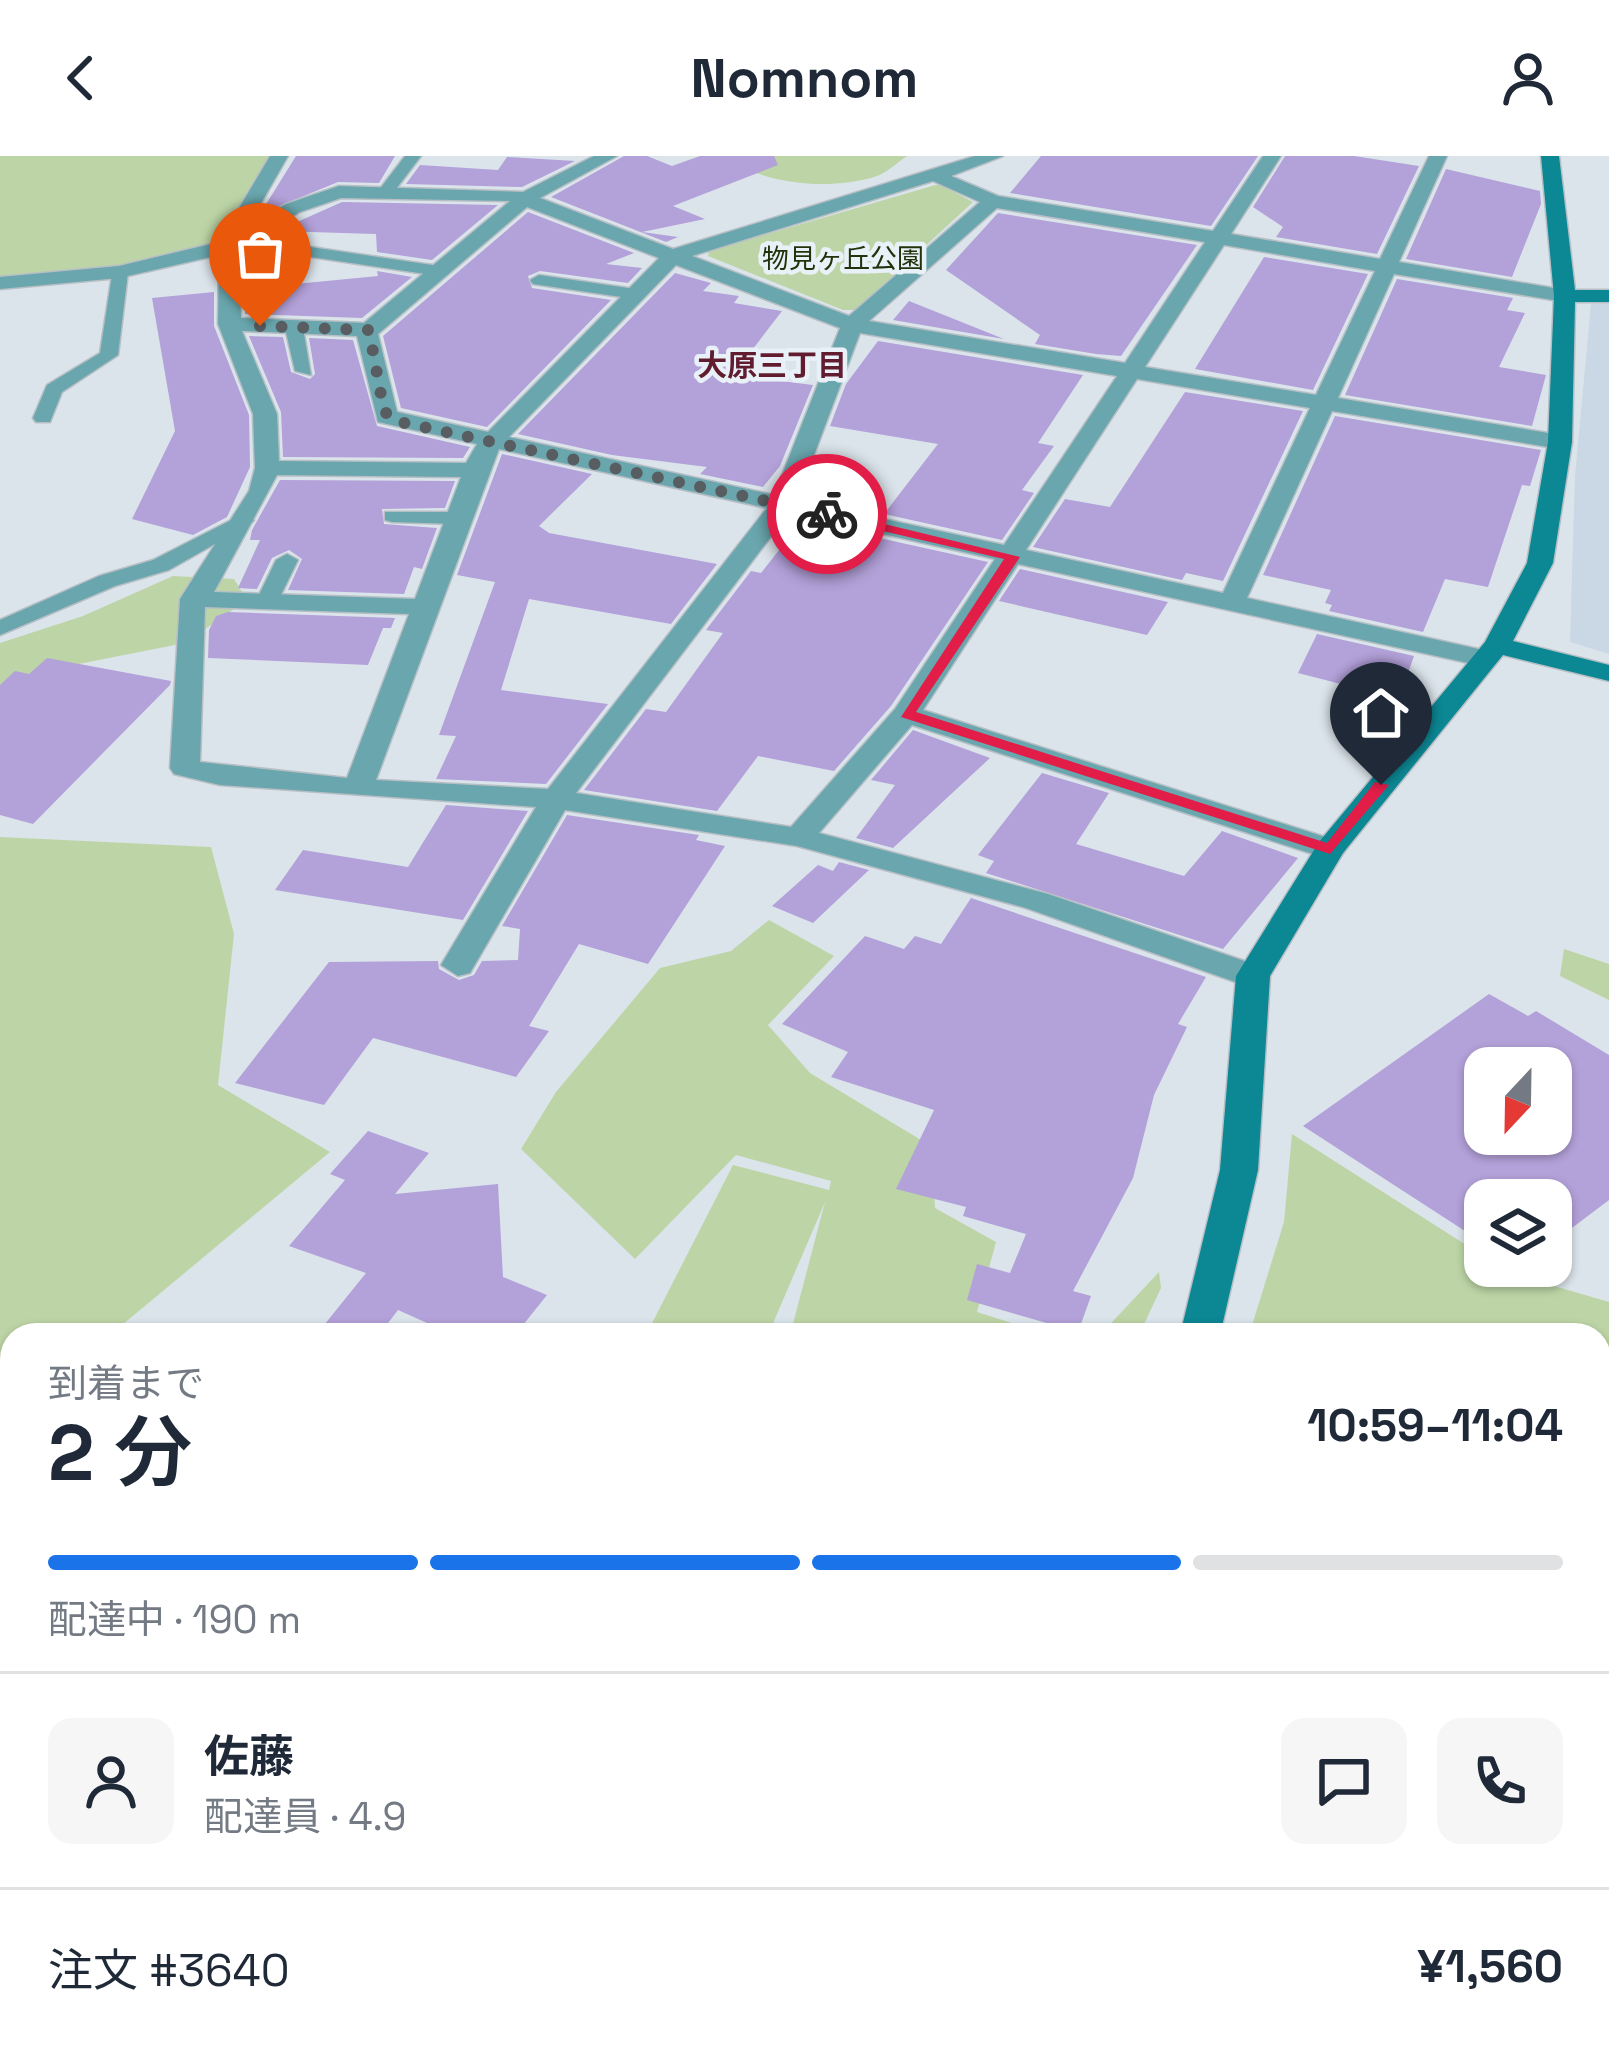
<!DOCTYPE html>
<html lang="ja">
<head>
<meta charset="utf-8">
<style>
	body { margin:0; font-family:"Space Grotesk","Noto Sans JP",sans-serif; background:#f6f6f7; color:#1f2937; height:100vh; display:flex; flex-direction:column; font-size:45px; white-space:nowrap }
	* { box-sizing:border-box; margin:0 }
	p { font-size:39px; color:#747a83 }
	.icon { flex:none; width:66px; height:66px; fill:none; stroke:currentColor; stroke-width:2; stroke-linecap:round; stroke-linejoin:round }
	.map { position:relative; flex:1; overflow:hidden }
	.sheet { position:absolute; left:0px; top:1167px; width:1611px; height:747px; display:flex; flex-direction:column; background:#fff; border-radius:36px 36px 0 0; box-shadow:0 3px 9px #0004 }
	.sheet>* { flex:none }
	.needle { width:78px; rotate:202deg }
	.buttons { position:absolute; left:1464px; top:891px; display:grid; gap:24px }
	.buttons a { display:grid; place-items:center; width:108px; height:108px; border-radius:24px; background:#fff; box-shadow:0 3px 9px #0004; font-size:60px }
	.pin { position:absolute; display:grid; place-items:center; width:102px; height:102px; color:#fff; margin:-123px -51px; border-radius:50% 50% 50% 0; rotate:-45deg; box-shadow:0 0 12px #0007 }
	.pin .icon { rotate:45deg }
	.courier { position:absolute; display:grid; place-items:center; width:120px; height:120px; margin:-60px; border:9px solid #e11d48; border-radius:50%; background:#fff; color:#222; box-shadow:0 3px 15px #0007 }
	.headline em { font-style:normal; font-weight:600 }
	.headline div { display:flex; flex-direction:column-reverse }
	.headline { display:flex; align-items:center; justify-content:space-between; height:204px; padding:0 48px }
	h1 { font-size:78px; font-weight:600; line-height:90px }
	.bar { display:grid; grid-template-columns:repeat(4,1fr); gap:18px 12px; align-content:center; height:144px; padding:0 48px }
	.bar i { height:15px; border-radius:9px; background:#e0e1e3 }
	.bar .on { background:#1a73e8 }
	.bar p { grid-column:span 4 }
	.line { display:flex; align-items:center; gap:30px; padding:0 48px; border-top:3px solid #e0e1e3 }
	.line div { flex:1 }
	.round { display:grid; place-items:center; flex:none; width:126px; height:126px; border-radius:24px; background:#f6f6f7 }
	header { display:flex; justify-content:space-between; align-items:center; height:156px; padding:0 48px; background:#fff; font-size:54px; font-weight:600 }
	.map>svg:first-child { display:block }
	.built { fill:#c9d8e4 }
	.green { fill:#bdd5a6 }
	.building { fill:#b3a1d9; fill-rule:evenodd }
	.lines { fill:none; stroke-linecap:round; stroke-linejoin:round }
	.lane-casing { stroke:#b7bfc5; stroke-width:3 }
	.street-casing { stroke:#b7bfc5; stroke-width:3 }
	.secondary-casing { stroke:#b7bfc5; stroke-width:3 }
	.lane { fill:#6aa6ae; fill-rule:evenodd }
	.street { fill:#6aa6ae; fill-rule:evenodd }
	.secondary { fill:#0c8794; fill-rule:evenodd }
	.route { fill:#e11d48 }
	.done { stroke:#585d61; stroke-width:12; stroke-dasharray:0 21.6 }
	.labels { text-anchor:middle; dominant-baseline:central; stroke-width:9; stroke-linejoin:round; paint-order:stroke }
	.far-park-label { font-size:27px; fill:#22330b; stroke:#e9f1f8 }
	.far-neighbourhood-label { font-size:30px; font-weight:bold; fill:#611d2f; stroke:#e9f1f8 }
</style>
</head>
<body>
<header><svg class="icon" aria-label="back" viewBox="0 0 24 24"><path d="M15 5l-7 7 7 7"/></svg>Nomnom<svg class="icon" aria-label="person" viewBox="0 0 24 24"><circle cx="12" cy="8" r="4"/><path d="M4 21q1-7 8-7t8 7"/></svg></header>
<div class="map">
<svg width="1609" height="1913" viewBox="0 0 1609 1913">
	<rect width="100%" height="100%" fill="#dbe4eb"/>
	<path class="built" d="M1609 147V498L1570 486 1575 320 1591 148Z"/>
	<path class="green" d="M0 0H269C258 23 246 66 227 82 181 121 58 120 0 123Z
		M723 0H907C897 7 885 18 874 21 827 35 762 28 723 0Z
		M939 28 973 46 856 154H843L708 100 709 95Z
		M173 420 234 423 247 444 185 487 48 514 0 535V487L83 460Z
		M0 681 211 691 234 778 218 929 330 996 110 1179H12V1217L0 1216Z
		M769 764 834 800 768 869 810 917 931 990 935 1052 996 1086 977 1156 1050 1179H790L825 1046 768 1179H646L733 1009 829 1034 831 1025 736 999 635 1103 521 993 556 936 660 812 731 795Z
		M1564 793 1609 808V844L1560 820Z
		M1292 978 1485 1101V1110L1609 1146V1913H1526L1525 1902H1599V1179H1249L1284 1066Z
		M1159 1116 1161 1132 1139 1179H1100Z
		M863 1902H1282L1283 1913H857Z
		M1327 1902H1504L1505 1913H1330Z"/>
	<path class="building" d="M296 0H395L379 27 338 26 260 58Z
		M624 0H647L672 10 700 0H774L778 9 673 50 705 63 642 76 678 81 666 86 551 41Z
		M1041 0H1258L1211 70 1010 37Z
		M1285 0H1354L1419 10 1377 98 1276 81 1283 71 1253 51Z
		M507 1 575 5 522 31 406 28 420 9 498 14Z
		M1446 13 1540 35 1541 48 1512 121 1406 103Z
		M342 46 498 49 432 104 377 96 376 78 277 75Z
		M528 56 634 97 606 108 642 112 628 127 540 115 528 120 532 132 611 144 487 271 401 252 383 180Z
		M998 57 1197 89 1121 200 1096 198 1035 188 1040 179 946 114Z
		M1264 101 1368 118 1313 234 1195 213Z
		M377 115 412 121 362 162 245 158V133L378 120Z
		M675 117 711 127 703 135 739 140 734 147 782 155 733 219 813 229 780 310 763 331 700 318 707 311 612 299 518 278Z
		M1397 123 1513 142 1507 154 1525 157 1499 211 1546 219 1532 270 1345 239Z
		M214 136V170L249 259 250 311 227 361 193 379 132 363 175 275 152 142Z
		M909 145 1004 183 893 164Z
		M249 180 283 181 291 216 310 223 315 218 309 182 353 184 377 270 470 291 463 302 283 301 281 256Z
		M878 185 1083 219 1038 287 1054 290 1022 334 1034 337 1002 384 884 358 938 288 830 270 846 228Z
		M1185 236 1303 255 1223 425 1186 417 1182 424 1033 391 1065 343 1110 351Z
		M1335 260 1541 294 1530 330 1522 329 1488 431 1445 423 1423 476 1329 455 1332 449 1325 447 1331 434 1263 419Z
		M502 298 592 318 539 370 549 377 717 408 671 468 529 443 501 534 608 548 546 628 436 623 456 580 439 579 495 426 457 419Z
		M280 324 455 325 445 352 382 353 384 368 437 372 422 413 414 411 404 438 288 434 302 403 289 394 272 402 257 433 238 432 260 384H250L252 374Z
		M798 370 831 376 834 372 988 406 891 550 834 615 758 600 717 655 584 634 646 553 666 556 723 477 706 474 751 415 761 417Z
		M1020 413 1168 446 1147 479 999 445Z
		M228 456 395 462 391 472H383L368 509 208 502 209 474 216 460Z
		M1317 478 1414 500 1399 543 1298 517Z
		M47 502 171 525 170 529 33 668 0 659V529L15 515 29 518Z
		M913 574 990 602 893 692 856 682 895 629 871 624Z
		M1042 617 1109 637 1076 688 1184 720 1222 675 1298 702 1223 793 986 717 994 705 978 699Z
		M446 649 528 655 463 764 275 734 303 694 408 711Z
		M567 659 699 679 696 684 725 690 648 808 579 788 529 870 549 875 516 921 373 882 324 949 235 927 329 806 438 805 439 813 459 824 474 819 482 805 518 804 520 773 502 770Z
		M839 706 869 714 813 767 772 750 818 709 833 715Z
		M971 742 1206 821 1178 868 1187 871 1154 939 1133 1022 1073 1135 1091 1140 1078 1176 967 1144 977 1108 1010 1117 1026 1078 963 1060 966 1051 896 1033 934 954 831 921 848 896 782 868 865 780 904 793 915 780 941 788Z
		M1489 838 1528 860 1536 855 1609 899V1044L1560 1081 1551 1076V1044H1499L1485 1035V1088L1303 970ZM1485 912H1551V978H1485Z
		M368 975 429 997 395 1038 498 1028 503 1121 547 1139 515 1179H454L398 1154 379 1179H316L366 1117 289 1090 345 1024 330 1018Z"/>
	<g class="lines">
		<defs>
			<path id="lane" d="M405 0H421L393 37H381L379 34Z
				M263 84 439 110 448 115 439 120 257 93 255 89Z
				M113 112 128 116 118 199 62 236 50 266H36L33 262 47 229 100 197Z
				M539 119 635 133 644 138 635 143 533 128 530 124Z
				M294 167 303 172 311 219 295 215 285 172Z
				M385 356H458L469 362 458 368 392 366 385 364Z
				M243 358 254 364 250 368 169 414 115 430 0 479V464L99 420 153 404Z
				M287 398 298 404 278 445 275 450H259L256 445 276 404Z"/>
			<path id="street" d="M270 0H288L248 70 286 48 339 30 523 36 594 0H617L540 42 673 93 975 0H1003L951 20 998 40 1213 75 1263 0H1281L1231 78 1380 103 1429 0H1447L1399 106 1565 134 1576 140 1565 146 1394 118 1338 242 1560 279 1572 286 1560 293 1332 255 1247 442 1492 496V508L1482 510 1018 408 923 554 1341 686 1346 693 1341 700H1319L912 569 819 677 1048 738 1265 812 1270 820 1265 828H1241L1026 752 797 690 565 654 470 817 458 820 441 809 536 651 220 629 174 618 170 612 180 443 249 335 255 312 253 258 218 168 219 99 119 122 0 133V121L119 110 219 86ZM933 25 980 46 849 160 692 100ZM341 42 510 45 364 167 241 162 239 92 300 56ZM527 51 659 102 488 276 397 256 378 178ZM997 52 1205 86 1125 207 869 165ZM1224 89 1375 115 1316 239 1145 211ZM676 109 840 172 774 339 509 281ZM242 175 357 180 378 266 477 288 466 307 279 305 277 258ZM860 177 1117 220 1004 389 797 344ZM1137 223 1310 252 1223 437 1026 394ZM499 293 767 352 548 633 376 624ZM277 319 461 321 415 443 214 436ZM789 357 995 403 895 553 791 671 576 637ZM205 451 409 458 347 622 200 606Z
				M0 1655 12 1659V1714L0 1710Z
				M169 1902H227L232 1913H174Z"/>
			<path id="secondary" d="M1541 0H1559L1575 134H1609V146H1575L1572 286 1553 407 1513 485 1609 509V525L1503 499 1343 697 1270 820 1258 1014 1220 1179H1180L1220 1014 1236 820 1319 686 1485 486 1527 407 1548 286 1554 140Z
				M769 1902H823L819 1913H765Z"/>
		</defs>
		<use href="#lane" class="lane-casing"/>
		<use href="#street" class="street-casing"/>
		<use href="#secondary" class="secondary-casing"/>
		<use href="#lane" class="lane"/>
		<use href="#street" class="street"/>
		<use href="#secondary" class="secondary"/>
	</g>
	<path class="route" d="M827 354 1020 401 916 556 1327 687 1375 626 1389 629 1330 698 901 561 1004 403 822 361Z"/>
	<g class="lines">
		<path class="done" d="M260 170 369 174 384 255 395 265 827 358"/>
	</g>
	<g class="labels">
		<g class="far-park-label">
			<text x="843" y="102">物見ヶ丘公園</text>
		</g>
		<g class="far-neighbourhood-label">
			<text x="772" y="209">大原三丁目</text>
		</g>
	</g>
</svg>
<div class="buttons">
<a><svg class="needle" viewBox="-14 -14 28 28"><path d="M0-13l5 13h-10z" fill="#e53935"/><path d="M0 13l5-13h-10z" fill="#747a83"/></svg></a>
<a><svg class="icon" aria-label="layers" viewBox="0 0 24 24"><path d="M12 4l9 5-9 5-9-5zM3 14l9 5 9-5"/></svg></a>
</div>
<div class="pin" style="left:260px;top:170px;background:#ea580c"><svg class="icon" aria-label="bag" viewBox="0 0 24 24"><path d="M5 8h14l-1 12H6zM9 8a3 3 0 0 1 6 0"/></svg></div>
<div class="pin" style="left:1381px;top:629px;background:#1f2937"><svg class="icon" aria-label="home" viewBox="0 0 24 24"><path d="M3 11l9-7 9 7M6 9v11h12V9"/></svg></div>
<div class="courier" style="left:827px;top:358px"><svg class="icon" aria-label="bike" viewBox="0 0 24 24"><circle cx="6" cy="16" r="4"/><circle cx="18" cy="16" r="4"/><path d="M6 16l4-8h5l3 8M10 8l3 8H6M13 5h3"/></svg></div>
<section class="sheet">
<div class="headline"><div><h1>2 分</h1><p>到着まで</p></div><em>10:59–11:04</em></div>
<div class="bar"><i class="on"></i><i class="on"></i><i class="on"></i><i></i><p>配達中 · 190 m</p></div>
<div class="line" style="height:216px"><a class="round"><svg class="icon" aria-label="person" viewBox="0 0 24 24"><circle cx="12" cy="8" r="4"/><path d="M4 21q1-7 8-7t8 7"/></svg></a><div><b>佐藤</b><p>配達員 · 4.9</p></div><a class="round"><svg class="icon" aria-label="chat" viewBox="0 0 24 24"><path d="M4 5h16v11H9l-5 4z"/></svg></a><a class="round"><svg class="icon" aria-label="phone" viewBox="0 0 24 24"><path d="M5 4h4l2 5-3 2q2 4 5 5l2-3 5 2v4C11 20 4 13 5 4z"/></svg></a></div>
<div class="line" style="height:156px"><div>注文 #3640</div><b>¥1,560</b></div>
</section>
</div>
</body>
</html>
